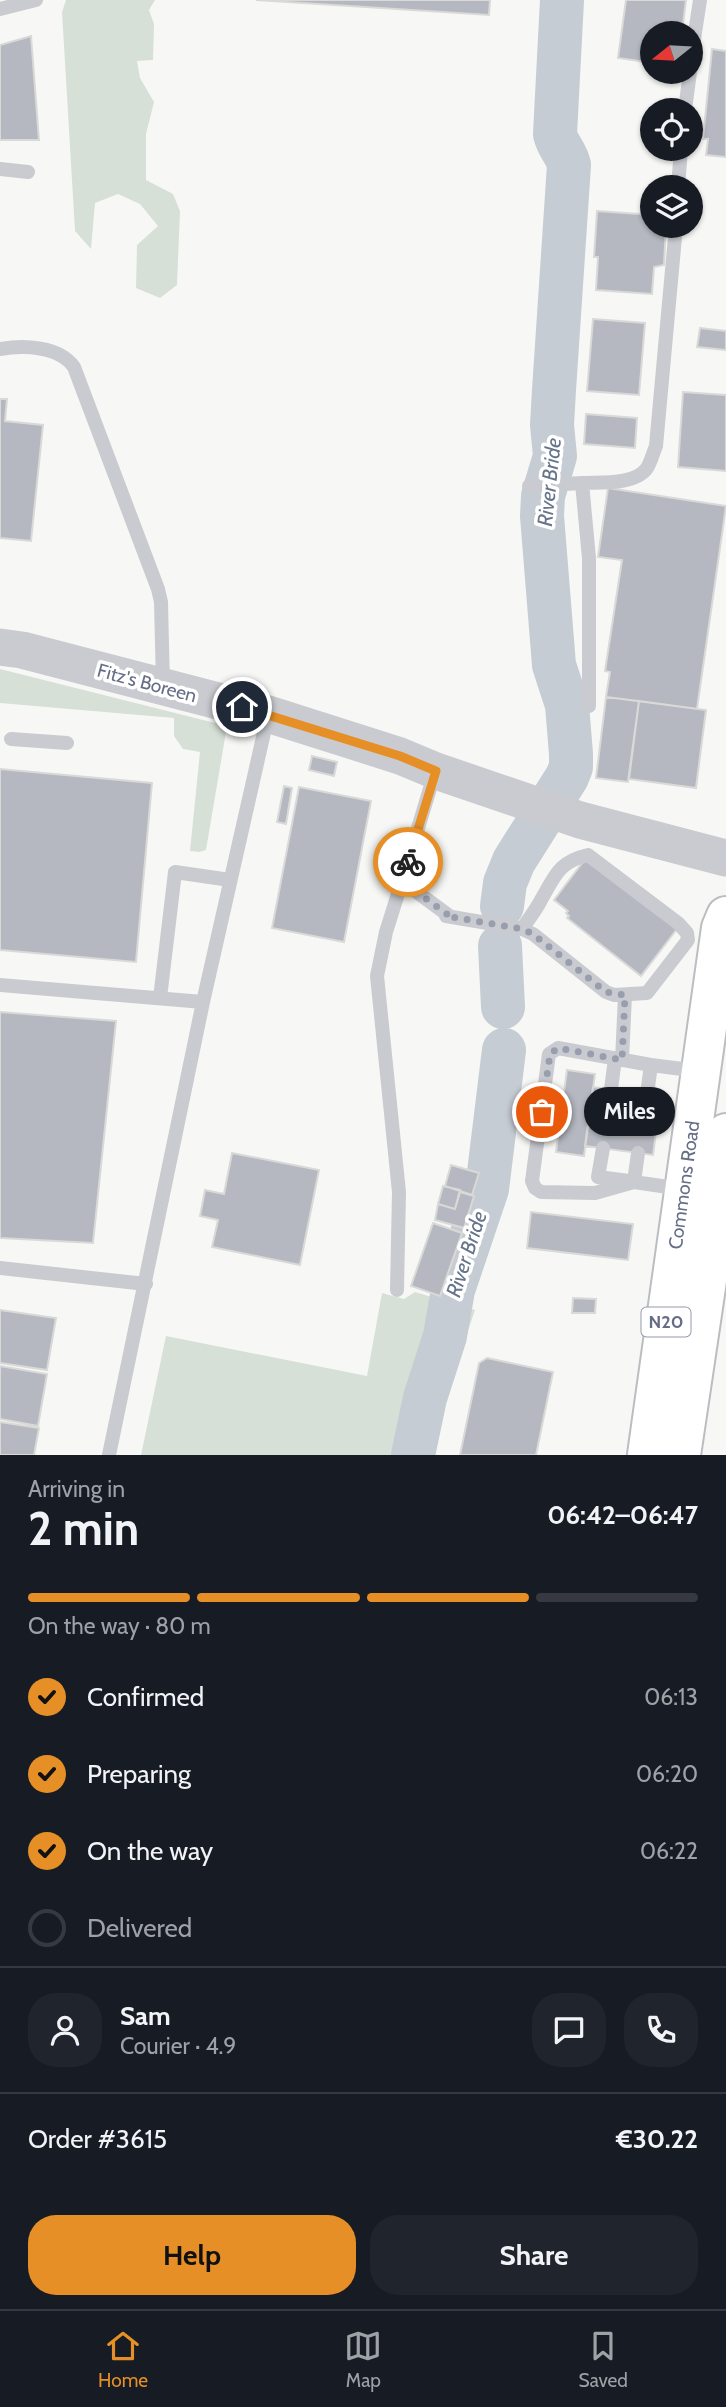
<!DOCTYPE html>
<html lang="en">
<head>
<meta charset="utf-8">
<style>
	body { margin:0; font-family:Cabin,sans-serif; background:#20242c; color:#f1f3f6; height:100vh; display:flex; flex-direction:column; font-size:26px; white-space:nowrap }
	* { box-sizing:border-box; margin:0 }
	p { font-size:23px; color:#9ea1a6 }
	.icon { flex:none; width:38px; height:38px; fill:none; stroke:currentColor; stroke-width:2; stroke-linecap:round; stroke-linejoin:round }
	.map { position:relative; height:1455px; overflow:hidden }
	.side { display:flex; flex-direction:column; background:#171b24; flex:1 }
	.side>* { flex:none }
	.needle { width:46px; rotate:252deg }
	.controls { position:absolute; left:640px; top:21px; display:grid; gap:14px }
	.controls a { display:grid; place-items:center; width:63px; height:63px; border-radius:50%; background:#171b24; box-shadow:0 2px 5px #0004; font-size:35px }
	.pin { position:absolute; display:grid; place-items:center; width:60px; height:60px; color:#fff; margin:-30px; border:4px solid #fff; border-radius:50%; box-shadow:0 2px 7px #0007 }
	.courier { position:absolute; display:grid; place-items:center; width:70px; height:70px; margin:-35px; border:5px solid #e68f27; border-radius:50%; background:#fff; color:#222; box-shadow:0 2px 9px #0007 }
	.bubble { position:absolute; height:49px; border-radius:24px; background:#171b24; box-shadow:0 2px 5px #0004; font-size:23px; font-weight:700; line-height:49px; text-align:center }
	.summary em { font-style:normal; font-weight:700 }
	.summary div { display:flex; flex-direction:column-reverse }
	.summary { display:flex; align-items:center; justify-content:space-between; height:119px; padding:0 28px }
	h1 { font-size:46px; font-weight:700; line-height:52px }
	.bar { display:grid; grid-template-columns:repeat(4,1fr); gap:10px 7px; align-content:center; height:84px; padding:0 28px }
	.bar i { height:9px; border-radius:5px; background:#363941 }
	.bar .active { background:#e68f27 }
	.bar p { grid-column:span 4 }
	.line { display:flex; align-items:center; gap:18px; padding:0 28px; border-top:2px solid #363941 }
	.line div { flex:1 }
	.round { display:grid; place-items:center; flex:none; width:74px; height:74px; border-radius:28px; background:#20242c }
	ol { padding:0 28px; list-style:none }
	li { display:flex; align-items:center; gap:21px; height:77px }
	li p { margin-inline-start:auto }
	li .icon { padding:7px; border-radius:50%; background:#e68f27; color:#111; stroke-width:4 }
	li:last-child { color:#9ea1a6 }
	li i { width:38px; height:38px; border:4px solid #363941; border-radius:50% }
	.primary-button { display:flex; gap:14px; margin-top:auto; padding:14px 28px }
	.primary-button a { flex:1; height:80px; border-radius:28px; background:#e68f27; color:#111; font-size:28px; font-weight:700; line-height:80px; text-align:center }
	.primary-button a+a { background:#20242c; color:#f1f3f6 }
	.tabs { display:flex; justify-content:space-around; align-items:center; height:98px; border-top:2px solid #363941; background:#171b24; font-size:19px; color:#9ea1a6 }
	.tabs a { display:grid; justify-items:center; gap:4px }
	.tabs .active { color:#e68f27 }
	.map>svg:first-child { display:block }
	.green { fill:#d7e0d6 }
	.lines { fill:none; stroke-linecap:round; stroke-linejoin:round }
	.river { stroke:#c6ccd3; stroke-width:44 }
	.building { fill:#b5b8c0; stroke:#d9dad7; stroke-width:2 }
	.trunk-casing { stroke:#bcbdc1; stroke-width:42 }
	.service { stroke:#cacbd0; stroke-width:14 }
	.tertiary { stroke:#cacbd0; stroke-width:37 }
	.trunk { stroke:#fff; stroke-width:38 }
	.done { stroke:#999eae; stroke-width:7; stroke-dasharray:0 12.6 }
	.route { stroke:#e68f27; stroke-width:9 }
	.labels { text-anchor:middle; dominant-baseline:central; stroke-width:7; stroke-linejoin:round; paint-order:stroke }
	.shield { fill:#fff; stroke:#949aab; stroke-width:2 }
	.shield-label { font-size:18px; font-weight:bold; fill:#666e87 }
	.street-label { font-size:19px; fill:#666e87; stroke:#fff }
	.water-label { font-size:21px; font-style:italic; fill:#67758a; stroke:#fff }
</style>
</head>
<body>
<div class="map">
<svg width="726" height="1455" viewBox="0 0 726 1455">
	<rect width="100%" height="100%" fill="#f7f8f5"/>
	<path class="green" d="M66 0H155L149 10 154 24 153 60 137 61 140 78 154 102 146 134V180L173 194 180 211 177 285 160 298 136 288 137 245 158 226 140 204 118 194 95 203 91 249 75 231 62 12Z
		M0 669 227 726 206 850 199 852 190 851 200 752 183 749 174 736V718L0 703Z
		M415 1292 475 1310 432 1438 431 1455H141L166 1336 367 1376 382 1293 404 1299Z"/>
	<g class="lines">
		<path class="river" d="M502 906 505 883 514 861 567 777 571 767V754L567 705 554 665 542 516 543 496 555 456 552 425 554 390 569 165C566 152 558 147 555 134L562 0
			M500 946 503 1007
			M413 1455 425 1398 445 1336 453 1290 487 1189 504 1050"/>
	</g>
	<path class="building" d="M256 0H490L489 15Z
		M626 0H686L682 33H653V63L618 58Z
		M31 36 39 140H0V45Z
		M712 49 726 51V157L706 155 708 139H703Z
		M597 211 653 215V226H666L664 265 654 267 652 294 596 290 598 257H594Z
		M593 319 645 323 639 395 587 391Z
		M700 328 726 331V350L697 347Z
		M683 392 726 395V471L678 467Z
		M0 399H7L5 421 43 425 31 541 0 538Z
		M586 414 637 418 635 448 584 444Z
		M608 488 726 506 697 709 606 697 610 672 605 671 622 560 598 557Z
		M606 697 639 701 628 782 596 778Z
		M639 701 706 710 696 788 629 779Z
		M312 756 337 762 334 776 309 770Z
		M0 769 152 783 136 962 0 950Z
		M284 786 292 788 286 824 277 822Z
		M299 787 371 801 344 942 272 928Z
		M586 858 677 929 641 976 567 918 569 916 566 913 568 911 554 900Z
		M0 1012 116 1021 93 1243 0 1238Z
		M567 1070 595 1074 584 1156 556 1152Z
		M593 1087 661 1096 653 1155 585 1146Z
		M232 1153 319 1170 300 1265 212 1247 218 1220 200 1216 205 1190 224 1194Z
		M451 1165 479 1173 472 1195 445 1186Z
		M443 1186 460 1190 455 1209 438 1204Z
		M460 1192 474 1196 464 1228 435 1220 438 1204 455 1209Z
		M531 1212 633 1224 628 1260 527 1248Z
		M433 1223 462 1233 440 1296 411 1286Z
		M573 1298 596 1299 595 1313H572Z
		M0 1310 56 1318 47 1370 0 1363Z
		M487 1358 553 1372 536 1455H460L479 1363Z
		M0 1366 47 1374 38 1426 0 1419Z
		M0 1422 39 1428 34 1455H0Z"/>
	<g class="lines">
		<defs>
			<path id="trunk" d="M647 1455 721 928 726 916
				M681 1455 710 1260 726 1133"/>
		</defs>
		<use href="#trunk" class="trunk-casing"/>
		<path class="service" d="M0 9 36 0
			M691 59 700 0
			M685 110 690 72
			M0 169 28 172
			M678 187 681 149
			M0 349C24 345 59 346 74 367L158 589 161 602 163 686
			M582 483C600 482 636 485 647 468 651 462 653 453 656 446L676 226
			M529 486 582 483 589 558V706
			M11 739 67 743
			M435 772 402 881 448 915 446 916 522 929 533 934 606 992 614 995 647 993 688 940 687 933 678 923 588 855C558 862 555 876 541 900 536 910 528 920 522 929
			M0 985 203 1002
			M160 998 175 872 230 880
			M622 1060 625 995
			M651 1065 698 1071
			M611 1089 615 1059
			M603 1148 598 1177 629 1181
			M638 1153 634 1182 682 1189
			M634 1182 595 1193 541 1192 535 1188 532 1181 549 1054 558 1048 651 1065 647 1094
			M0 1268 146 1284
			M397 1290 399 1192 377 976 386 932 402 881
			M109 1455 203 1002 268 715"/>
		<path class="tertiary" d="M0 647 22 650 268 714 400 756 436 771 580 820 726 858"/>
		<use href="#trunk" class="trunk"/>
	</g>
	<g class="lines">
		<path class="done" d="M408 862 402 881 448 915 446 916 522 929 533 934 606 992 625 995 622 1060 558 1048 550 1054 542 1112"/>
		<path class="route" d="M242 707 400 756 436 771 408 862"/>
	</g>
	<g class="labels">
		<rect class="shield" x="641.5" y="1307.5" width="49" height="29" rx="5"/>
		<g class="shield-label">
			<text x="666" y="1322">N20</text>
		</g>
		<g class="street-label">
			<text transform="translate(147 683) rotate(15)">Fitz's Boreen</text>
			<text transform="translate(684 1185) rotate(-82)">Commons Road</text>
		</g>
		<g class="water-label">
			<text transform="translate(549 482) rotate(-84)">River Bride</text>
			<text transform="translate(466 1254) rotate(-72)">River Bride</text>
		</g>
	</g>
</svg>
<div class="controls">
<a><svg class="needle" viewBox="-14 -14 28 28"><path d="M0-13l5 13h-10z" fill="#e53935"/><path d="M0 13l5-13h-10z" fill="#9ea1a6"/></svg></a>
<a><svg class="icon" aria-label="locate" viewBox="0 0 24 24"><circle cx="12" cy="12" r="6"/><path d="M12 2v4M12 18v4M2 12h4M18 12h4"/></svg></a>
<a><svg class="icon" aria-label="layers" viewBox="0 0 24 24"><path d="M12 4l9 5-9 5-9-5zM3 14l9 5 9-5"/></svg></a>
</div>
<div class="pin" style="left:542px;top:1112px;background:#ea580c"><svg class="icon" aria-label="bag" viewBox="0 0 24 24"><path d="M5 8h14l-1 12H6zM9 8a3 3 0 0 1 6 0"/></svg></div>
<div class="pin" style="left:242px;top:707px;background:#1f2937"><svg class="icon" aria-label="home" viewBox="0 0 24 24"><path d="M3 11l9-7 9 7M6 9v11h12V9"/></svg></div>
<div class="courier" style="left:408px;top:862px"><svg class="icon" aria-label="bike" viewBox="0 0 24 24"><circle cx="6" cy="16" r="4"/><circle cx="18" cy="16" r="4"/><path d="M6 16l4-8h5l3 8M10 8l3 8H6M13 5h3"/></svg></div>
<div class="bubble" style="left:584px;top:1087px;width:91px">Miles</div>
</div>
<section class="side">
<div class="summary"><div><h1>2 min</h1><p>Arriving in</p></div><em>06:42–06:47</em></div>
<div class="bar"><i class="active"></i><i class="active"></i><i class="active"></i><i></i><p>On the way · 80 m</p></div>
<ol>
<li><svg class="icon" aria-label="check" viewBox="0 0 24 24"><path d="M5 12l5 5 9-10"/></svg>Confirmed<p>06:13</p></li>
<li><svg class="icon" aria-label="check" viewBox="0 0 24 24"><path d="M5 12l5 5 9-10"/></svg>Preparing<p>06:20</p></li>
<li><svg class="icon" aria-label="check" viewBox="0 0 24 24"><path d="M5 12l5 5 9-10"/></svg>On the way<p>06:22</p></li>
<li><i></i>Delivered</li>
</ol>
<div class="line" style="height:126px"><a class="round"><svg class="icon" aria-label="person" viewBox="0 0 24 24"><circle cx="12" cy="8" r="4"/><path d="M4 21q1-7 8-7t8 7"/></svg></a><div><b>Sam</b><p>Courier · 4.9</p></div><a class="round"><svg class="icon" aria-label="chat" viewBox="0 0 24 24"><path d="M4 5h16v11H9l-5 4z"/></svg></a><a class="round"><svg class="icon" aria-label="phone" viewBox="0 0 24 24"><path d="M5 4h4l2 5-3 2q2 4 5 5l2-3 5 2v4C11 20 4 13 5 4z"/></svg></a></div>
<div class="line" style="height:91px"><div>Order #3615</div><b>€30.22</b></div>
<div class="primary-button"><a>Help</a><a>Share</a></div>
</section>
<nav class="tabs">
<a class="active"><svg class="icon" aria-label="home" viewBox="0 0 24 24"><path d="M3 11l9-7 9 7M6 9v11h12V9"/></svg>Home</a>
<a><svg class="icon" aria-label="map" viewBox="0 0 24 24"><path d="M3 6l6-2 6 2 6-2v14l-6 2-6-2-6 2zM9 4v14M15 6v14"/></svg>Map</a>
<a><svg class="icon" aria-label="saved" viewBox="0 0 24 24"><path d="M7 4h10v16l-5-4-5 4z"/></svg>Saved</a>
</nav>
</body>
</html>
